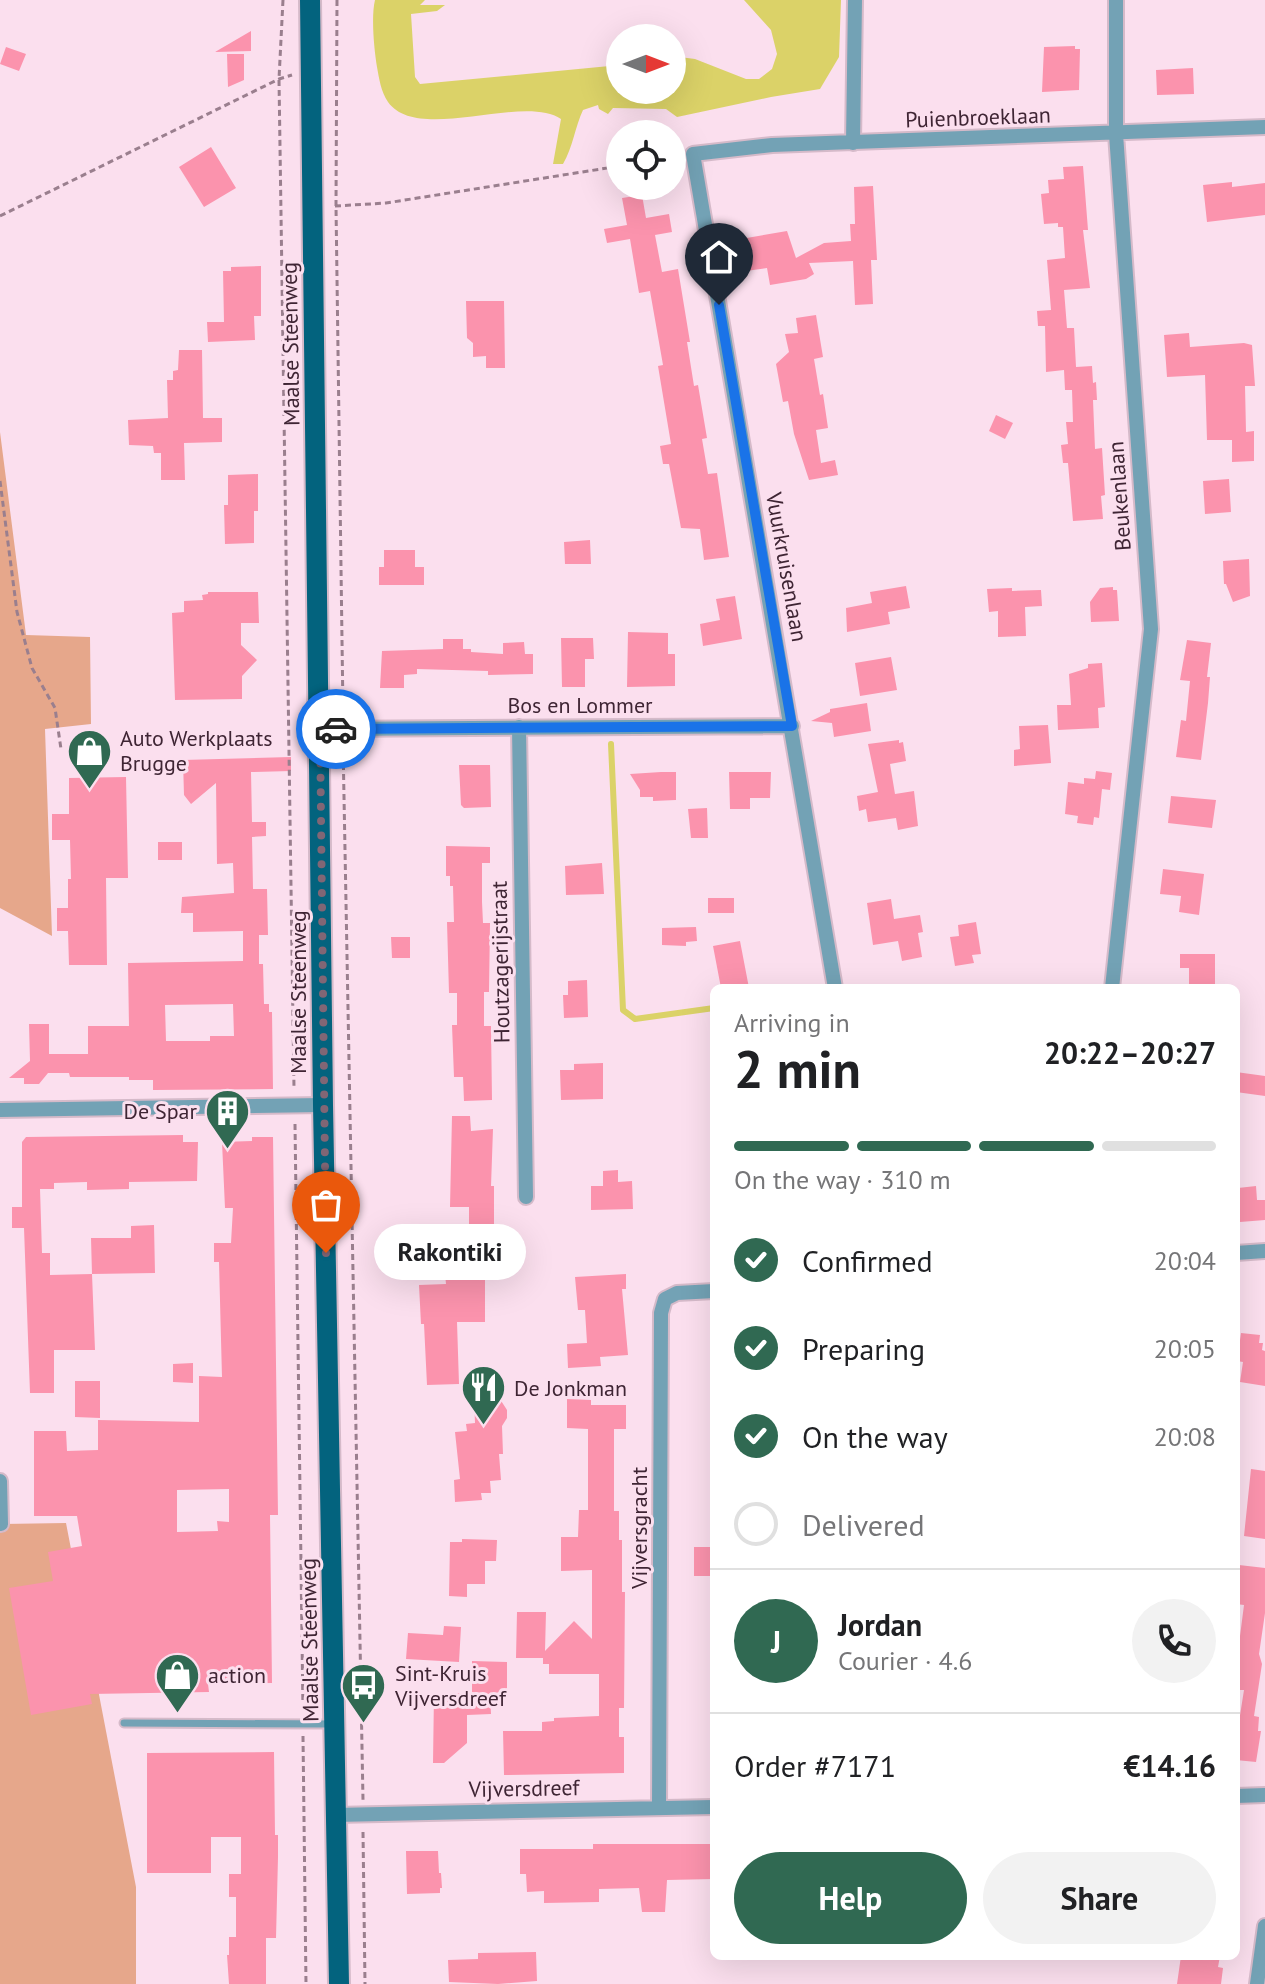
<!DOCTYPE html>
<html lang="en">
<head>
<meta charset="utf-8">
<style>
	body { margin:0; font-family:"PT Sans",sans-serif; background:#f2f2f2; color:#202124; height:100vh; display:flex; flex-direction:column; font-size:30px; white-space:nowrap }
	* { box-sizing:border-box; margin:0 }
	p { font-size:26px; color:#757577 }
	.icon { flex:none; width:44px; height:44px; fill:none; stroke:currentColor; stroke-width:2; stroke-linecap:round; stroke-linejoin:round }
	.map { position:relative; flex:1; overflow:hidden }
	.details { position:absolute; left:710px; top:984px; width:530px; height:976px; display:flex; flex-direction:column; background:#fff; border-radius:12px; box-shadow:0 8px 32px #0002 }
	.details>* { flex:none }
	.needle { width:52px; rotate:90deg }
	.fabs { position:absolute; left:606px; top:24px; display:grid; gap:16px }
	.fabs a { display:grid; place-items:center; width:80px; height:80px; border-radius:50%; background:#fff; box-shadow:0 8px 32px #0002; font-size:40px }
	.pin { position:absolute; display:grid; place-items:center; width:68px; height:68px; color:#fff; margin:-82px -34px; border-radius:50% 50% 50% 0; rotate:-45deg; box-shadow:0 0 8px #0007 }
	.pin .icon { rotate:45deg }
	.courier { position:absolute; display:grid; place-items:center; width:80px; height:80px; margin:-40px; border:6px solid #1a73e8; border-radius:50%; background:#fff; color:#222; box-shadow:0 2px 10px #0007 }
	.bubble { position:absolute; height:56px; border-radius:28px; background:#fff; box-shadow:0 8px 32px #0002; font-size:26px; font-weight:700; line-height:56px; text-align:center }
	.overview em { font-style:normal; font-weight:700 }
	.overview div { display:flex; flex-direction:column-reverse }
	.overview { display:flex; align-items:center; justify-content:space-between; height:136px; padding:0 24px }
	h1 { font-size:52px; font-weight:700; line-height:60px }
	.bar { display:grid; grid-template-columns:repeat(4,1fr); gap:12px 8px; align-content:center; height:96px; padding:0 24px }
	.bar i { height:10px; border-radius:6px; background:#e0e0e0 }
	.bar .active { background:#306952 }
	.bar p { grid-column:span 4 }
	.line { display:flex; align-items:center; gap:20px; padding:0 24px; border-top:2px solid #e0e0e0 }
	.line div { flex:1 }
	.round { display:grid; place-items:center; flex:none; width:84px; height:84px; border-radius:42px; background:#f2f2f2 }
	ol { padding:0 24px; list-style:none }
	li { display:flex; align-items:center; gap:24px; height:88px }
	li p { margin-inline-start:auto }
	li .icon { padding:8px; border-radius:50%; background:#306952; color:#fff; stroke-width:4 }
	li:last-child { color:#757577 }
	li i { width:44px; height:44px; border:4px solid #e0e0e0; border-radius:50% }
	.action { display:flex; gap:16px; margin-top:auto; padding:16px 24px }
	.action a { flex:1; height:92px; border-radius:48px; background:#306952; color:#fff; font-size:32px; font-weight:700; line-height:92px; text-align:center }
	.action a+a { background:#f2f2f2; color:#202124 }
	.map>svg:first-child { display:block }
	.green { fill:#e6a78b }
	.water { fill:#dbd268 }
	.lines { fill:none; stroke-linecap:round; stroke-linejoin:round }
	.stream { stroke:#dbd268; stroke-width:6 }
	.building { fill:#fb93ad; fill-rule:evenodd }
	.service-casing { stroke:#d5bac9; stroke-width:11 }
	.minor-casing { stroke:#d5bac9; stroke-width:18 }
	.primary-casing { stroke:#d5bac9; stroke-width:24 }
	.path { stroke:#9a7f8e; stroke-width:3; stroke-dasharray:6 4; stroke-linecap:butt }
	.service { stroke:#73a2b5; stroke-width:7 }
	.minor { stroke:#73a2b5; stroke-width:14 }
	.primary { stroke:#03637e; stroke-width:20 }
	.done { stroke:#816675; stroke-width:8; stroke-dasharray:0 14.4 }
	.route { stroke:#1a73e8; stroke-width:10 }
	.labels { text-anchor:middle; dominant-baseline:central; stroke-width:6; stroke-linejoin:round; paint-order:stroke }
	.street-label { font-size:22px; fill:#3f2534; stroke:#fbdfee }
	.poi-label { font-size:22px; fill:#3f2534; stroke:#fbdfee; text-anchor:start }
</style>
</head>
<body>
<div class="map">
<svg width="1265" height="1984" viewBox="0 0 1265 1984">
	<rect width="100%" height="100%" fill="#fbdfee"/>
	<path class="green" d="M0 432 26 635 90 637 91 724 45 729 52 936 0 908Z
		M0 1481 2 1524 66 1523 136 1887V1984H0Z"/>
	<path class="water" d="M375 0H425L420 5H445L437 11 411 14 415 77 420 84 620 65V90H672V56L695 59 746 79H759L772 69 777 54 771 30 744 0H841L839 57 820 89 771 97 677 117 666 109 613 108 608 114 599 109 598 105 583 110C575 127 573 147 563 164H553L561 119C523 93 418 144 388 102 381 92 379 78 377 67 374 49 371 16 375 0Z"/>
	<g class="lines">
		<path class="stream" d="M611 744 623 1010 635 1019 714 1008"/>
	</g>
	<path class="building" d="M251 31V51L215 52Z
		M1075 46V49H1080L1079 90 1042 92 1044 47Z
		M6 47 26 54 19 71 0 64Z
		M227 54H244V80L228 87Z
		M1193 68 1194 94 1157 95 1156 70Z
		M211 147 236 188 204 207 179 167Z
		M1083 166 1088 230H1083L1090 288 1064 290 1067 328H1074L1076 367 1092 366 1093 383 1096 382 1097 400H1093L1095 449 1102 448 1105 495 1101 496 1103 519 1073 521 1068 463H1063L1061 445 1068 444 1066 422H1073L1072 390H1065L1064 370 1046 372 1045 326H1038L1037 311 1051 310 1047 260 1065 258 1063 227H1058V223L1044 224 1041 194 1049 193 1048 180 1064 179 1063 167Z
		M1232 182V187L1265 183V215L1207 222 1203 185Z
		M873 186 877 260H871L873 304 855 305 853 261 809 263 814 274 806 279 770 285 767 268 746 271 741 239 787 231 796 258 824 243 851 241 850 224H855L854 187Z
		M642 195 646 218 669 214 672 232 655 235 662 272 678 269 690 342H687L694 386 698 385 707 438 702 439 708 474 717 473 729 557 704 560 700 529 681 528 669 464H663L660 446 671 444 658 366 663 365 650 291 639 293 630 239 607 243 604 229 627 225 622 198Z
		M261 266V316H254L255 340 208 342 207 322H224L223 271H231V267Z
		M466 301H504L505 368H486V356L473 357V343L467 338Z
		M816 315 823 357 814 359 820 395 823 394 828 428 816 430 821 463 835 460 838 475 809 480 794 434 788 401 783 402 776 364 789 352 785 334 798 333 796 318Z
		M1189 333 1190 347 1244 343 1252 345 1255 386H1245L1246 432 1254 431V461L1232 462V440H1207L1205 375 1167 377 1164 335Z
		M179 350H202L203 418H222V442L184 443 185 480H161V453H154L153 446 129 445 128 420 168 418 167 380H173V371L178 370Z
		M996 415 1013 423 1005 439 989 431Z
		M258 474V511H254V543L225 544 224 505H228V475Z
		M1229 479 1231 512 1205 514 1203 481Z
		M590 540 591 564H565L564 542Z
		M384 550H415V567H424V585H379V567H384Z
		M1249 559 1250 596 1233 602 1226 584H1224L1223 561Z
		M906 586 910 608 888 612 890 624 847 632 846 608 872 603 870 592Z
		M1113 587V590H1117L1119 621 1091 622 1090 602 1100 588Z
		M1012 588V591L1041 590 1042 606 1025 607 1026 636 998 637V611L989 612 987 589Z
		M208 592H258L259 623H241V645L257 660 242 676V699L175 700 172 613 184 612V601L203 600 202 595 208 594Z
		M735 596 742 639 703 646 700 624 720 620 716 599Z
		M628 632 668 633V654H675V686L627 687Z
		M561 638H593L594 659H585V687H562Z
		M443 639H463V649H471V652L503 654V643L524 642 525 654H533V674L488 675V671L417 669V674L404 675V688H380L382 651 443 649Z
		M1187 640 1211 643 1207 677H1210L1208 703 1201 760 1176 757 1181 720 1186 721 1190 681 1180 680Z
		M891 657 897 690 860 696 855 663Z
		M1102 663 1105 707 1098 708 1099 728 1058 730 1057 705H1071L1069 674 1088 668V664Z
		M867 703 871 731 834 737 832 723 811 721 830 712V709Z
		M1048 725 1051 763 1014 766V750L1020 749 1019 726Z
		M899 740V743L903 742 906 761 890 764 895 794 914 791 918 826 898 830 896 818 868 822 866 809 859 811 857 796 878 792 868 744Z
		M291 757V771L251 772 252 822H266V836L252 837 253 889H267L268 935H259V964H263L264 1004H269V1012H272L273 1089 153 1090V1080H129V1077H70L69 1073H48L39 1084H24V1078H9L30 1061 29 1024H49V1054H88V1026H129L128 963 243 961V931L193 932V913H181L182 897 234 893 233 863 217 864 216 783 191 804 184 795 183 760ZM233 1004 234 1036H210V1041H166L165 1005Z
		M459 765H490L491 807 464 808 461 805Z
		M1096 771 1112 773 1110 790 1102 789 1099 818 1094 817 1093 825 1077 823 1078 816 1065 814 1068 782 1084 784V778L1095 779Z
		M661 772H676V800L653 801V797H640V790L630 774Z
		M729 772H771L770 798H750V809H730Z
		M126 777 128 878H106L107 965H69L68 931H57V908H68V879H71L70 840H52V814H69V778Z
		M1171 796 1216 800 1212 828 1168 823Z
		M707 808 708 838H691L688 809Z
		M158 842H182V860H158Z
		M446 846 490 847V863H482V902L483 923H490L489 992H484V1026H491L492 1100 464 1101 463 1077H454L452 1025H457V993H449L447 922H454L453 886H450V876H446Z
		M602 863 604 894 566 895 565 866Z
		M1163 869 1204 874 1199 915 1179 912 1181 896 1160 894Z
		M708 898H734V913H708Z
		M891 899 894 919 920 915 923 932 918 933 922 957 902 961 898 941 873 945 867 903Z
		M976 922 981 954 972 955 974 963 955 966 950 937 959 936 958 925Z
		M696 927 697 941 686 942V946L662 945V928Z
		M391 937H410V958H392Z
		M740 941 749 988H721L713 946Z
		M1180 954H1215V987H1189V968H1180Z
		M587 980 588 1017 564 1018 563 995H568V981Z
		M603 1063V1099L561 1100 560 1070H574V1064Z
		M1236 1072 1265 1076V1096L1236 1092Z
		M452 1116H470L471 1131 493 1129 491 1186H494V1229L511 1232V1261L485 1260V1322H457L459 1384 427 1385 424 1324H421L419 1285 446 1284 445 1274 469 1273V1207H450Z
		M183 1135V1142H198L197 1181 129 1182V1189L87 1190V1182L54 1183V1189H40L42 1253H50V1275L92 1274 95 1350H54V1393H30L24 1228H12V1207H22V1142L26 1137Z
		M252 1137H273L278 1515H270L272 1683 208 1684 209 1692 90 1694 92 1704 31 1715 9 1588 53 1581 48 1552 82 1546 77 1516H34V1431H66L67 1451 98 1450V1420L199 1422V1376L222 1377 219 1262H214V1243H231L233 1208H225L222 1142 252 1141ZM229 1489V1522L217 1521 218 1531 177 1532V1490Z
		M618 1170V1182L632 1181 633 1209 591 1210V1186H603V1171Z
		M1256 1186 1257 1200H1265V1220L1240 1222 1238 1188Z
		M154 1225 155 1273 92 1274 91 1238H131V1226Z
		M626 1274V1289H622L628 1355 600 1357 601 1366 568 1368 567 1344 587 1343 585 1310H578L575 1277Z
		M1241 1333 1260 1335 1259 1343H1263L1262 1350 1265 1351V1386L1240 1382 1243 1362 1237 1361Z
		M193 1363V1383L173 1382V1364Z
		M75 1381H100V1418L75 1417Z
		M498 1396 507 1410V1418L502 1426 503 1454H499L501 1480 490 1481 491 1493H481L482 1500 455 1502 454 1480 460 1479 455 1432 467 1431 466 1424 475 1423 474 1397Z
		M567 1399 591 1400V1405H626V1429H614V1511H619V1540H622V1592H625L624 1708H619V1737H624V1773L504 1775 503 1731H542V1722L554 1721V1718L599 1716V1674H549V1664H543V1658H516L517 1612H546L545 1651 574 1621 592 1639V1570L561 1571V1537H578L579 1510H588V1429L567 1428Z
		M1251 1469 1265 1471V1539L1244 1536Z
		M462 1539 497 1540 496 1561H485V1584H467V1597L449 1596 450 1542H462Z
		M694 1547H714V1576H694Z
		M1239 1565 1265 1568V1613L1259 1654 1262 1664 1254 1716 1259 1717 1258 1731H1261L1256 1762 1236 1760V1728H1238L1244 1690H1236V1635L1240 1636 1244 1605 1236 1604Z
		M444 1626 461 1627 459 1662 406 1659 408 1633 443 1635Z
		M472 1661 507 1662V1694H490L491 1714 467 1715V1743L444 1763H433L434 1693H472Z
		M274 1752 275 1835H278V1857L276 1938H266V1984H229L227 1955H229V1937H236V1897H229V1874H241V1837H211V1873H147V1753Z
		M593 1844H714V1879L667 1880 665 1912H642L639 1888 599 1889V1902L544 1903V1891L527 1892 526 1874H520V1849H593Z
		M406 1851H438L439 1873H441L442 1888H440V1893L407 1894Z
		M536 1952 537 1981 498 1984 449 1982 448 1960 478 1959V1953Z
		M1181 1956H1220L1218 1967 1223 1968 1221 1984H1177Z"/>
	<g class="lines">
		<defs>
			<path id="service" d="M124 1723 332 1724"/>
			<path id="minor" d="M853 143 855 0
				M519 727 526 1197
				M320 729 792 726
				M835 988 693 154 772 145 1265 127
				M1112 988 1151 629 1116 134V0
				M0 1110 323 1105
				M1236 1253 1265 1251
				M0 1481 1 1524
				M1236 1796 1265 1795
				M659 1808 661 1313 665 1299 677 1293 714 1291
				M335 1815 714 1807
				M1257 1984 1265 1926"/>
			<path id="primary" d="M310 0 323 1105 339 1984"/>
		</defs>
		<use href="#service" class="service-casing"/>
		<use href="#minor" class="minor-casing"/>
		<use href="#primary" class="primary-casing"/>
		<path class="path" d="M283 0 279 79 294 1088
			M337 0 336 206 343 712
			M335 206 386 203 620 166
			M0 216 279 79 292 75
			M0 481 17 612 32 668 55 708 61 749
			M343 744 363 1800
			M295 1124 303 1712
			M303 1736 306 1984
			M363 1832 365 1984"/>
		<use href="#service" class="service"/>
		<use href="#minor" class="minor"/>
		<use href="#primary" class="primary"/>
	</g>
	<g class="lines">
		<path class="done" d="M326 1253 320 729H336"/>
		<path class="route" d="M336 729 792 726 719 305"/>
	</g>
	<defs>
		<symbol id="shop-pin" viewBox="-11 -11 22 30"><path d="M0 17L-7.5 6A9.5 9.5 0 1 1 7.5 6Z" fill="#306952" stroke="#fbdfee"/><path d="M-5-2.5h2.3a2.7 3.5 0 0 1 5.4 0H5L5.5 6h-11ZM-1.5-2.5h3a1.5 2.3 0 0 0-3 0Z" fill="#fff"/></symbol>
		<symbol id="building-pin" viewBox="-11 -11 22 30"><path d="M0 17L-7.5 6A9.5 9.5 0 1 1 7.5 6Z" fill="#306952" stroke="#fbdfee"/><path d="M-4-6H4V6H1V3H-1V6H-4ZM-2.5-4.3h1.7v1.8h-1.7ZM.8-4.3h1.7v1.8H.8ZM-2.5-1h1.7V.8h-1.7ZM.8-1h1.7V.8H.8Z" fill="#fff"/></symbol>
		<symbol id="restaurant-pin" viewBox="-11 -11 22 30"><path d="M0 17L-7.5 6A9.5 9.5 0 1 1 7.5 6Z" fill="#306952" stroke="#fbdfee"/><path d="M-5-6h1v4h1v-4h1v4h1v-4h1v5L-1.5 .5V6h-2V.5L-5-1ZM5-6V6H3V1.5H1.5Q1.5-4 5-6Z" fill="#fff"/></symbol>
		<symbol id="bus-pin" viewBox="-11 -11 22 30"><path d="M0 17L-7.5 6A9.5 9.5 0 1 1 7.5 6Z" fill="#306952" stroke="#fbdfee"/><path d="M-5-6H5V4H4V6H2V4H-2V6H-4V4H-5ZM-3.5-4V0h7V-4ZM-3.5 1.2v1.5H-2V1.2ZM2 1.2v1.5H3.5V1.2Z" fill="#fff"/></symbol>
	</defs>
	<g fill-rule="evenodd">
		<use href="#shop-pin" x="64" y="726" width="51" height="69"/>
		<use href="#building-pin" x="202" y="1086" width="51" height="69"/>
		<use href="#restaurant-pin" x="458" y="1362" width="51" height="69"/>
		<use href="#shop-pin" x="152" y="1650" width="51" height="69"/>
		<use href="#bus-pin" x="338" y="1660" width="51" height="69"/>
	</g>
	<g class="labels">
		<g class="street-label">
			<text transform="translate(978 117) rotate(-2)">Puienbroeklaan</text>
			<text transform="translate(290 344) rotate(-91)">Maalse Steenweg</text>
			<text transform="translate(1119 496) rotate(-94)">Beukenlaan</text>
			<text transform="translate(787 567) rotate(80)">Vuurkruisenlaan</text>
			<text x="580" y="705">Bos en Lommer</text>
			<text transform="translate(500 962) rotate(-91)">Houtzagerijstraat</text>
			<text transform="translate(298 992) rotate(-90)">Maalse Steenweg</text>
			<text transform="translate(639 1528) rotate(-90)">Vijversgracht</text>
			<text transform="translate(309 1640) rotate(-91)">Maalse Steenweg</text>
			<text transform="translate(524 1788) rotate(-1)">Vijversdreef</text>
		</g>
		<g class="poi-label">
			<text x="120" y="738">Auto Werkplaats<tspan x="120" dy="25">Brugge</tspan></text>
			<text x="197" y="1111" text-anchor="end">De Spar</text>
			<text x="514" y="1388">De Jonkman</text>
			<text x="395" y="1673">Sint-Kruis<tspan x="395" dy="25">Vijversdreef</tspan></text>
			<text x="208" y="1675">action</text>
		</g>
	</g>
</svg>
<div class="fabs">
<a><svg class="needle" viewBox="-14 -14 28 28"><path d="M0-13l5 13h-10z" fill="#e53935"/><path d="M0 13l5-13h-10z" fill="#757577"/></svg></a>
<a><svg class="icon" aria-label="locate" viewBox="0 0 24 24"><circle cx="12" cy="12" r="6"/><path d="M12 2v4M12 18v4M2 12h4M18 12h4"/></svg></a>
</div>
<div class="pin" style="left:326px;top:1253px;background:#ea580c"><svg class="icon" aria-label="bag" viewBox="0 0 24 24"><path d="M5 8h14l-1 12H6zM9 8a3 3 0 0 1 6 0"/></svg></div>
<div class="pin" style="left:719px;top:305px;background:#1f2937"><svg class="icon" aria-label="home" viewBox="0 0 24 24"><path d="M3 11l9-7 9 7M6 9v11h12V9"/></svg></div>
<div class="courier" style="left:336px;top:729px"><svg class="icon" aria-label="car" viewBox="0 0 24 24"><path d="M5 17H2v-5l4-1 3-4h7l3 4 3 1v5h-3M9 17h6M6 11h13"/><circle cx="7" cy="17" r="2"/><circle cx="17" cy="17" r="2"/></svg></div>
<div class="bubble" style="left:374px;top:1224px;width:152px">Rakontiki</div>
<section class="details">
<div class="overview"><div><h1>2 min</h1><p>Arriving in</p></div><em>20:22–20:27</em></div>
<div class="bar"><i class="active"></i><i class="active"></i><i class="active"></i><i></i><p>On the way · 310 m</p></div>
<ol>
<li><svg class="icon" aria-label="check" viewBox="0 0 24 24"><path d="M5 12l5 5 9-10"/></svg>Confirmed<p>20:04</p></li>
<li><svg class="icon" aria-label="check" viewBox="0 0 24 24"><path d="M5 12l5 5 9-10"/></svg>Preparing<p>20:05</p></li>
<li><svg class="icon" aria-label="check" viewBox="0 0 24 24"><path d="M5 12l5 5 9-10"/></svg>On the way<p>20:08</p></li>
<li><i></i>Delivered</li>
</ol>
<div class="line" style="height:144px"><b class="round" style="background:#306952;color:#fff">J</b><div><b>Jordan</b><p>Courier · 4.6</p></div><a class="round"><svg class="icon" aria-label="phone" viewBox="0 0 24 24"><path d="M5 4h4l2 5-3 2q2 4 5 5l2-3 5 2v4C11 20 4 13 5 4z"/></svg></a></div>
<div class="line" style="height:104px"><div>Order #7171</div><b>€14.16</b></div>
<div class="action"><a>Help</a><a>Share</a></div>
</section>
</div>
</body>
</html>
